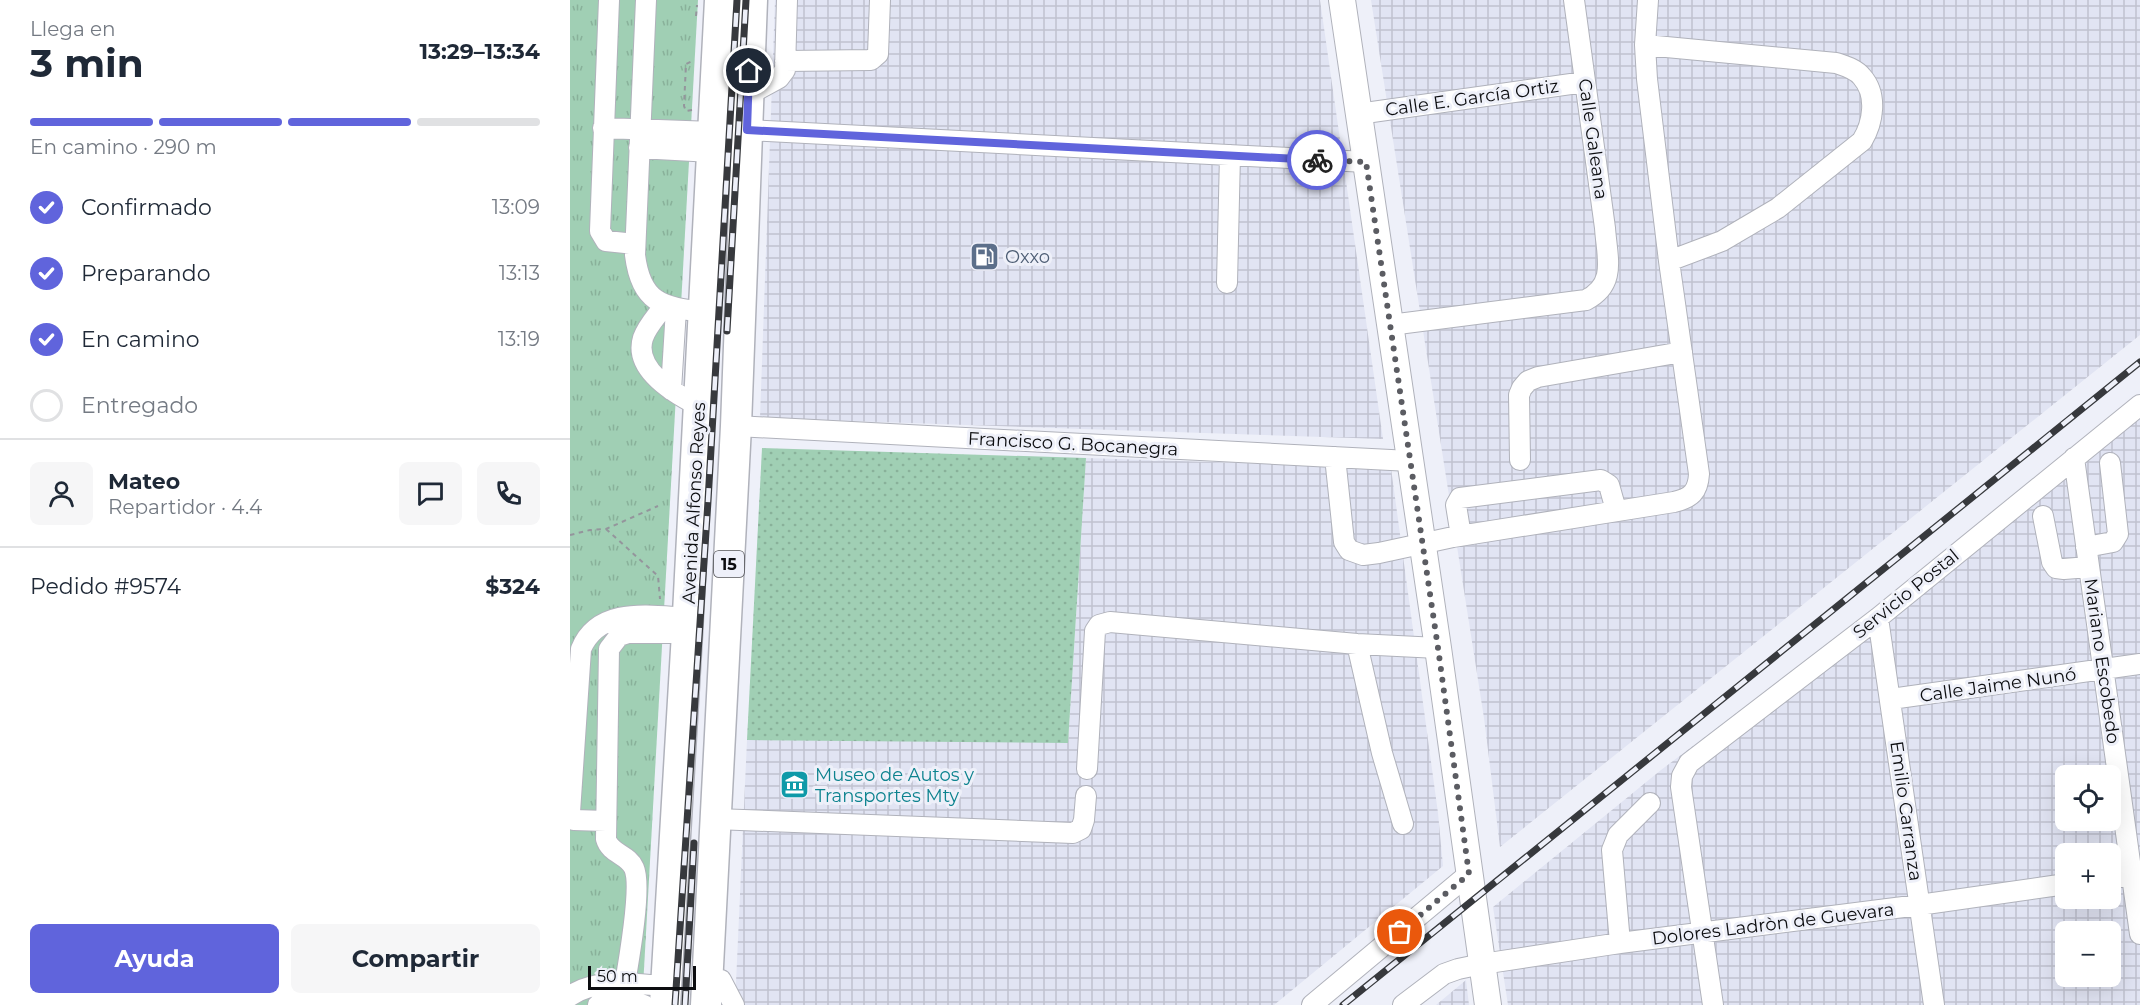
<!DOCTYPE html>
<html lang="es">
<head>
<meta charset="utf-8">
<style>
	body { margin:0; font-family:Montserrat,sans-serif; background:#f6f6f7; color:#1f2937; height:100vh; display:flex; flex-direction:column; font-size:22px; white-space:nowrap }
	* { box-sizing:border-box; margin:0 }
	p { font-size:20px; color:#747a83 }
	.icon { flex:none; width:33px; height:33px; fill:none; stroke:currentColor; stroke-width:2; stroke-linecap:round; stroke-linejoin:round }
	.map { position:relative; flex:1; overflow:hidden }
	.side { display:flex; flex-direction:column; background:#fff; width:570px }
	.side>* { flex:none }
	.tools { position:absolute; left:1485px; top:765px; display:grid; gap:12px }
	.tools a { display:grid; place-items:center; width:66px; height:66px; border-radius:9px; background:#fff; box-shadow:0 6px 24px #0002; font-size:30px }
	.scale { position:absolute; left:18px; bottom:15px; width:108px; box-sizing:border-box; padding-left:6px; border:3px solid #0c0d10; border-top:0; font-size:16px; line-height:21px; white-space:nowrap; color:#0c0d10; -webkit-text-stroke:4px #eef0f9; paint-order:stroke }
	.pin { position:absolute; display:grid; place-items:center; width:51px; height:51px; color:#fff; margin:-26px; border:3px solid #fff; border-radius:50%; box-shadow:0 2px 6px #0007 }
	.courier { position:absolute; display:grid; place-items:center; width:60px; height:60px; margin:-30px; border:4px solid #6064dc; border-radius:50%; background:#fff; color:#222; box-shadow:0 2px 8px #0007 }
	.overview em { font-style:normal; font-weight:700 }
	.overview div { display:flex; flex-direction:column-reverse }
	.overview { display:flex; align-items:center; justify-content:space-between; height:102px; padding:0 30px }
	h1 { font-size:39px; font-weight:700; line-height:45px }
	.bar { display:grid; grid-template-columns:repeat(4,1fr); gap:9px 6px; align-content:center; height:72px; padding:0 30px }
	.bar i { height:8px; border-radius:4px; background:#e0e1e3 }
	.bar .selected { background:#6064dc }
	.bar p { grid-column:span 4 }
	.line { display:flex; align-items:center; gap:15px; padding:0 30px; border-top:2px solid #e0e1e3 }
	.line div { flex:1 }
	.round { display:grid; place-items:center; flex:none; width:63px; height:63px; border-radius:9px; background:#f6f6f7 }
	ol { padding:0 30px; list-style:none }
	li { display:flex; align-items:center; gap:18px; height:66px }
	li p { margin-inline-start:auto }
	li .icon { padding:6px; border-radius:50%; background:#6064dc; color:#fff; stroke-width:4 }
	li:last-child { color:#747a83 }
	li i { width:33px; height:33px; border:3px solid #e0e1e3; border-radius:50% }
	.button { display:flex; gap:12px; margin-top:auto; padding:12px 30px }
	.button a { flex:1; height:69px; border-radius:9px; background:#6064dc; color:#fff; font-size:24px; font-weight:700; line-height:69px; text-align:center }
	.button a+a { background:#f6f6f7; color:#1f2937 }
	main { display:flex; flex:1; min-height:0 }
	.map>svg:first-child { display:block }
	.industrial { fill:url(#industrial-grid); fill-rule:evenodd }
	.grass { fill:url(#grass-dots) }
	.park { fill:url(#park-tufts) }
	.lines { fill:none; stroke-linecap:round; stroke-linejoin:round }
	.minor-casing { stroke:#b0b2bb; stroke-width:22 }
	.major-casing { stroke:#b0b2bb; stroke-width:28 }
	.highway-casing { stroke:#b0b2bb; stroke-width:33 }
	.path { stroke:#94959c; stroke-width:2; stroke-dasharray:4.5 4.5; stroke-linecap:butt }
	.minor { stroke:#fff; stroke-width:20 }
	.major { stroke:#fff; stroke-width:26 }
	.highway { stroke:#fff; stroke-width:30 }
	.rail-casing { stroke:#37393d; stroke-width:7 }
	.rail { stroke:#eef0f9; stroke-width:4.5; stroke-dasharray:14; stroke-linecap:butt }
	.done { stroke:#5b5c62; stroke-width:6; stroke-dasharray:0 10.8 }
	.route { stroke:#6064dc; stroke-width:8 }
	.labels { text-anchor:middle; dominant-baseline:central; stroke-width:6; stroke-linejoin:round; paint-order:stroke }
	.shield { fill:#eef0f9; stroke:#505156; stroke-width:1.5 }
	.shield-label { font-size:16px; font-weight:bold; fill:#0c0d10 }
	.street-label { font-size:18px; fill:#0c0d10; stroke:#eef0f9 }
	.service-label { font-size:18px; fill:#4e5e75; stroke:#eef0f9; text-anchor:start }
	.culture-label { font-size:18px; fill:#0d838f; stroke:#eef0f9; text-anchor:start }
</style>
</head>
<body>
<main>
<section class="side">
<div class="overview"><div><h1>3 min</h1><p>Llega en</p></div><em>13:29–13:34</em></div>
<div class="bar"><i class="selected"></i><i class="selected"></i><i class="selected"></i><i></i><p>En camino · 290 m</p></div>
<ol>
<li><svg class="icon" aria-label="check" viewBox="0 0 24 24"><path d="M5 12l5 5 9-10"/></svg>Confirmado<p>13:09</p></li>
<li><svg class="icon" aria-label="check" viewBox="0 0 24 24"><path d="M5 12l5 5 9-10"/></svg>Preparando<p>13:13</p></li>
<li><svg class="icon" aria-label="check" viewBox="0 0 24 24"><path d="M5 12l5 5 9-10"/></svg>En camino<p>13:19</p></li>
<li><i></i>Entregado</li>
</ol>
<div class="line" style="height:108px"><a class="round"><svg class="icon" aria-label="person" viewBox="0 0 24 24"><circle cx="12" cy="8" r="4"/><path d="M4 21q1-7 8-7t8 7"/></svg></a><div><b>Mateo</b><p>Repartidor · 4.4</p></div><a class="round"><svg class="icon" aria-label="chat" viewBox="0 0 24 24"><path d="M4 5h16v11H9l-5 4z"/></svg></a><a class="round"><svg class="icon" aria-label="phone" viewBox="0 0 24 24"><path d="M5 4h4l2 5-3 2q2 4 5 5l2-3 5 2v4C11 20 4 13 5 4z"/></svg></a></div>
<div class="line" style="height:78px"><div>Pedido #9574</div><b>$324</b></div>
<div class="button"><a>Ayuda</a><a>Compartir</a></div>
</section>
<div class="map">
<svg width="1570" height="1005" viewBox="0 0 1570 1005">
	<defs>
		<pattern id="industrial-grid" width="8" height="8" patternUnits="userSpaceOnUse" patternTransform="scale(1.5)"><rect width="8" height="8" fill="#e1e4f3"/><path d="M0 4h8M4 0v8" fill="none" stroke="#c0c2cf"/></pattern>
		<pattern id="grass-dots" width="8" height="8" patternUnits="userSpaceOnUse" patternTransform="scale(1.5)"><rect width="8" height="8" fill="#a0cfb4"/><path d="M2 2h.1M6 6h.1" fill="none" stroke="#89b19a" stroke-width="1.8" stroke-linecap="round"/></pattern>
		<pattern id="park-tufts" width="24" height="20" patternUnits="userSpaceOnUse" patternTransform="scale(1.5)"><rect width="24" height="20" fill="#a0cfb4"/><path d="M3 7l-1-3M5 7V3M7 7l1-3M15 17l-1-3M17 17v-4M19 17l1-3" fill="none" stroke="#89b19a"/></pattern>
	</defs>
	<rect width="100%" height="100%" fill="#eef0f9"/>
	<path class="industrial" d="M205 0H750L813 439 190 418Z
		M801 0H1570V335L930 847 914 718Z
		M1570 410V1005H938L923 907 1091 770ZM1496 776H1540V820H1496ZM1496 854H1540V898H1496ZM1496 932H1540V976H1496Z
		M516 458 821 468 868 813 873 866 704 1005H165L177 740 498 742Z
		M896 980 899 1005H866Z"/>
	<path class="grass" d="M192 448 516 458 498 743 177 740Z"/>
	<path class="park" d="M0 0H128L72 1005H0Z"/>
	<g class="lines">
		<defs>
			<path id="minor" d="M39 0 30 231 36 241 65 244
				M76 0 65 255C71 303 92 307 134 312
				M1075 45 1266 63C1275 66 1286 69 1292 77 1308 95 1303 123 1292 141L1208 208 1152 241 1099 261
				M215 61 301 60 308 54 310 0
				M178 95 209 78 215 70 217 0
				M788 114 1015 82
				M33 128 143 132
				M177 130 796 162
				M69 148 142 152
				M657 283 660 155
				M94 306C87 316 77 326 73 338 63 370 105 394 129 406
				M820 325 1016 300C1047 284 1037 258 1035 228L1004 0
				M101 390 106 309
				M166 426 840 461
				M765 457 774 542 779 550 793 555 809 553 883 537 1104 502C1121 498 1128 492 1129 474L1099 261 1077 79 1075 45 1078 0
				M1504 458 1570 934
				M950 460 949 395 952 388 958 381 968 377 1112 352
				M1473 516 1482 562 1486 568 1494 569 1519 567
				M891 536 886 505 890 498 1031 480 1039 485 1046 510
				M1516 547 1543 542 1548 534 1540 463
				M1308 618 1364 1005
				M787 644 812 753 833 824
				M1321 699 1570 664
				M517 769 525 631 529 625 540 622 787 644 868 648
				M146 819 503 833 511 829 514 820 516 796
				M36 821 4 820 0 812 11 649C29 606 80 616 118 618
				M1540 878 1570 874
				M1050 943 1042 850 1048 835 1080 803
				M151 980 164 1005
				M0 996C23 980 56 983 82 985
				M52 1001C56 976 73 888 64 868 58 854 40 854 36 839L39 649 49 636 58 633H117
				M28 1005C41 996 59 1002 74 1005
				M742 1005 899 874
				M833 1005 874 974 888 969 912 964 1050 943 1349 905 1496 884
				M1143 1005 1111 787 1112 776 1119 763 1308 618 1570 405"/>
			<path id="major" d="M772 0 868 648 918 1005"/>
			<path id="highway" d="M95 1005 117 633 150 0
				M136 1005 166 426 182 0"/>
		</defs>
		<use href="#minor" class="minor-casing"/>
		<use href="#major" class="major-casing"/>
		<use href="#highway" class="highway-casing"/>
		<path class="path" d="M126 16 127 5
			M122 110 116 111 114 106 116 64 124 60
			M36 529 88 576 90 599
			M0 535 20 530 36 529 88 506"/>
		<use href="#minor" class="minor"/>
		<use href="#major" class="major"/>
		<use href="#highway" class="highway"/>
		<defs>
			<path id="rail" d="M157 331 176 0
				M105 1005 138 501 167 0
				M115 1005 124 843
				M773 1005 1570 362"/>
		</defs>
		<use href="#rail" class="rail-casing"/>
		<use href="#rail" class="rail"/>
	</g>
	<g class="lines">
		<path class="done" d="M747 160 796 162 868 648 899 874 830 932"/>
		<path class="route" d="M179 71 177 130 747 160"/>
	</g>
	<defs>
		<symbol id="fuel-square" viewBox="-11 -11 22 22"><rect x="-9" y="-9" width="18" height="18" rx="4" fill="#5c6f8a" stroke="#eef0f9"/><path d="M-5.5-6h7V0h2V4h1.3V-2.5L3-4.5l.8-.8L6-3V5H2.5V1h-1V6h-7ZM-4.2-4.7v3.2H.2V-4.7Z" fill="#fff"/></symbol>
		<symbol id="museum-square" viewBox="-11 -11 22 22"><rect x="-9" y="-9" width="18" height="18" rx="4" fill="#0f9aa8" stroke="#eef0f9"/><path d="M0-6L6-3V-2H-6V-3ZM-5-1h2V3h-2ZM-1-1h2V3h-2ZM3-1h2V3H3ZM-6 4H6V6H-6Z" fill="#fff"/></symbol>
	</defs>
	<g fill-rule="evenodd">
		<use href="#fuel-square" x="398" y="240" width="33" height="33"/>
		<use href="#museum-square" x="208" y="768" width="33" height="33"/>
	</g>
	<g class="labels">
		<rect class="shield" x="144" y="551" width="30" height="26" rx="4.5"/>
		<g class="shield-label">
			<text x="159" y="564">15</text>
		</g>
		<g class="street-label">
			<text transform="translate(902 98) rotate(-8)">Calle E. García Ortiz</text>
			<text transform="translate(1023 139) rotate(82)">Calle Galeana</text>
			<text transform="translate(503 444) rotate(3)">Francisco G. Bocanegra</text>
			<text transform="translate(124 503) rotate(-87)">Avenida Alfonso Reyes</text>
			<text transform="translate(1336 594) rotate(-39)">Servicio Postal</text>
			<text transform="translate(1532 661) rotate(82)">Mariano Escobedo</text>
			<text transform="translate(1428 685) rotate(-8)">Calle Jaime Nunó</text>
			<text transform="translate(1336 811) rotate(82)">Emilio Carranza</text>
			<text transform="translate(1203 924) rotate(-7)">Dolores Ladròn de Guevara</text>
		</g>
		<g class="service-label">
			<text x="435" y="257">Oxxo</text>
		</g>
		<g class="culture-label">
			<text x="245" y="775">Museo de Autos y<tspan x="245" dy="21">Transportes Mty</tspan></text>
		</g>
	</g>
</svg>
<div class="tools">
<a><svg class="icon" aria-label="locate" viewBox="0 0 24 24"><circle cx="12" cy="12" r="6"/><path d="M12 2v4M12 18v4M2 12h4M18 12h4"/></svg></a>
<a>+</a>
<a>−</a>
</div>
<div class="scale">50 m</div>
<div class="pin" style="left:830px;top:932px;background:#ea580c"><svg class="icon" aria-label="bag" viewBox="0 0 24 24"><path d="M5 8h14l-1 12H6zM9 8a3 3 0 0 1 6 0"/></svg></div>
<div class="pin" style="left:179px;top:71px;background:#1f2937"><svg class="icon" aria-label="home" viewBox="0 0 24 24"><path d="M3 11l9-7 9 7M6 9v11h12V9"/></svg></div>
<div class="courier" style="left:747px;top:160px"><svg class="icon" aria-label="bike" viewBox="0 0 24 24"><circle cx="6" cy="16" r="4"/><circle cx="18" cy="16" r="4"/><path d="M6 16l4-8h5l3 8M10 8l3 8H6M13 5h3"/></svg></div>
</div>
</main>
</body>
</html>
